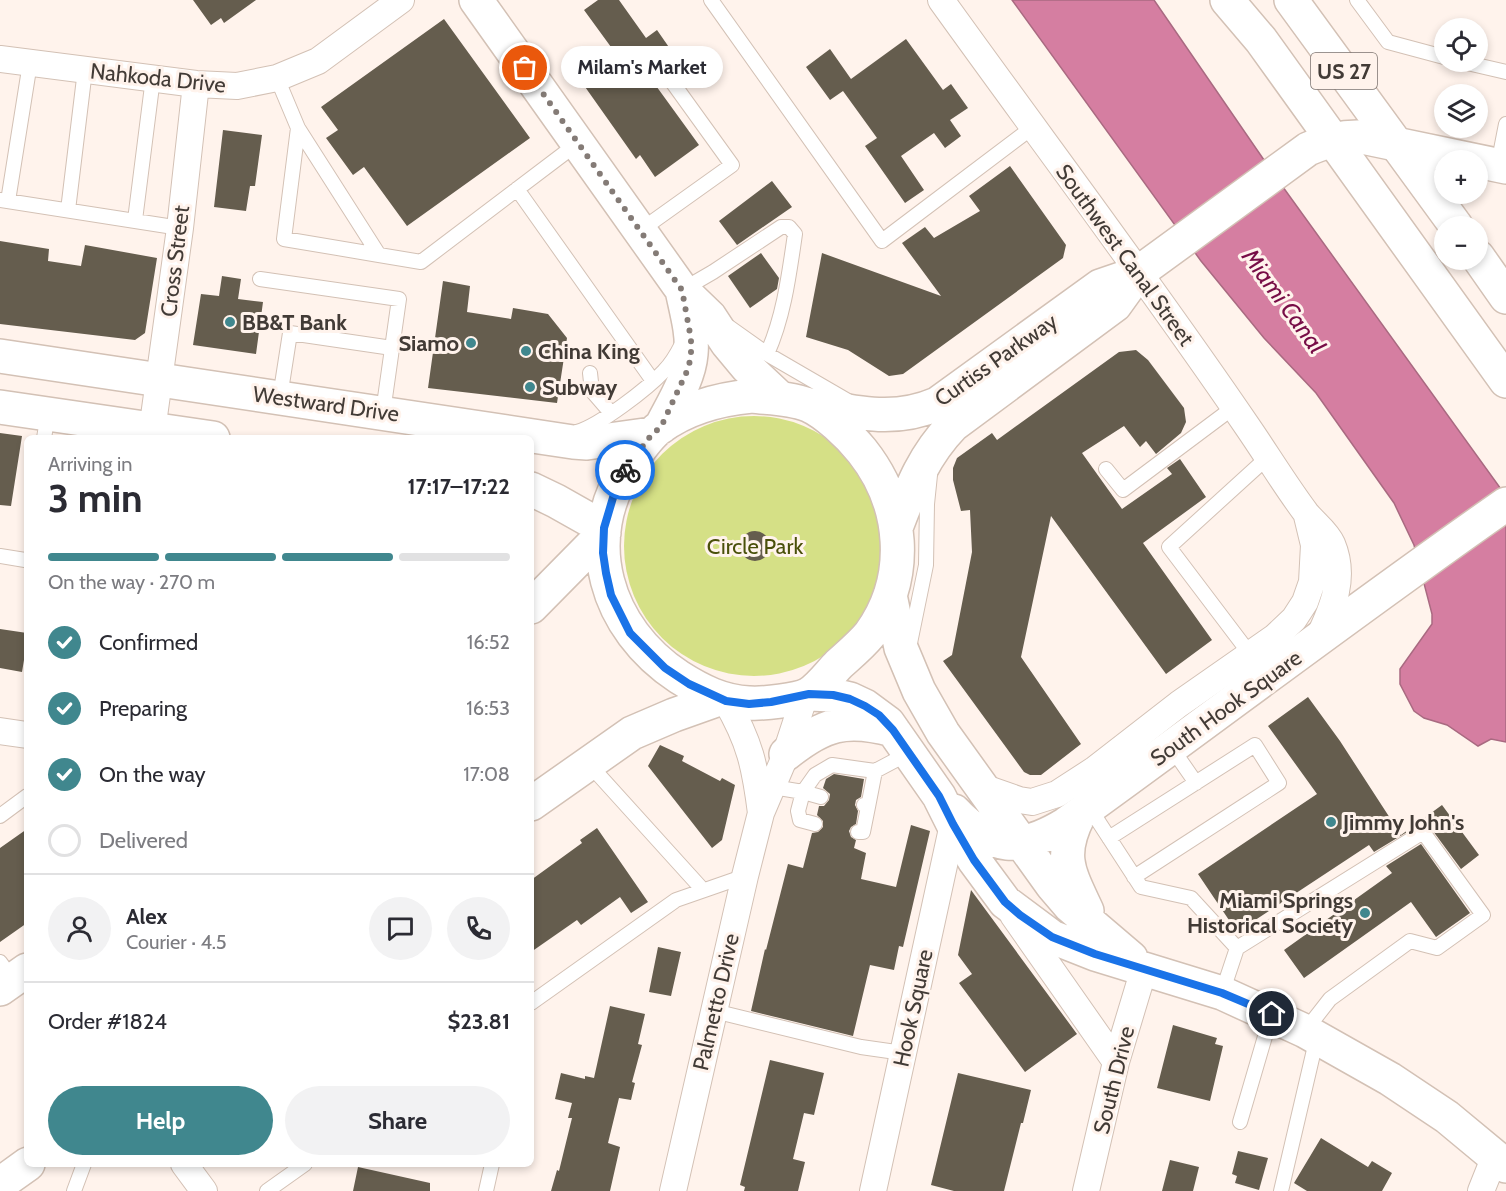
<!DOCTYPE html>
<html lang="en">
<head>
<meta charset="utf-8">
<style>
	body { margin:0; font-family:Cabin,sans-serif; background:#f2f2f3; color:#2b2b33; height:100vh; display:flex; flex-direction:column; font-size:22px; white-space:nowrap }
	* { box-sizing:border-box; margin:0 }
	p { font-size:20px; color:#7c7c81 }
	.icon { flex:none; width:33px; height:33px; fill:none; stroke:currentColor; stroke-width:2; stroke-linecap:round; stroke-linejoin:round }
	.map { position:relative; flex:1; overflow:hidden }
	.sheet { position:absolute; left:24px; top:435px; width:510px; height:732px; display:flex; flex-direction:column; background:#fff; border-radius:9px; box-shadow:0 3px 9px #0003 }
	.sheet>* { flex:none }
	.buttons { position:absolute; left:1434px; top:18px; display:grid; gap:12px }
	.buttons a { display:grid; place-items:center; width:54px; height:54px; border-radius:50%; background:#fff; box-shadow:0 3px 9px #0003; font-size:30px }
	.pin { position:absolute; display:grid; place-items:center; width:51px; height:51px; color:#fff; margin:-26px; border:3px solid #fff; border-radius:50%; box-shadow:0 2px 6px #0007 }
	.courier { position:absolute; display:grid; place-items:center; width:60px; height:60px; margin:-30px; border:4px solid #1a73e8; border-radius:50%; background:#fff; color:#222; box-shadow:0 2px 8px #0007 }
	.bubble { position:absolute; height:42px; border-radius:21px; background:#fff; box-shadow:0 3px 9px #0003; font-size:20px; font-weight:700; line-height:42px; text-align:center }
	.summary em { font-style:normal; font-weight:700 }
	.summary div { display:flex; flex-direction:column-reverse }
	.summary { display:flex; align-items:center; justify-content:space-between; height:102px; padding:0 24px }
	h1 { font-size:39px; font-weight:700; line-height:45px }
	.bar { display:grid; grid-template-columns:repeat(4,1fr); gap:9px 6px; align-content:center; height:72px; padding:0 24px }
	.bar i { height:8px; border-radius:4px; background:#e1e1e2 }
	.bar .current { background:#40878e }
	.bar p { grid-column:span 4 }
	.line { display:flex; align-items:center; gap:15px; padding:0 24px; border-top:2px solid #e1e1e2 }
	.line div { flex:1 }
	.round { display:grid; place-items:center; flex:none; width:63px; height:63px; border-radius:32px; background:#f2f2f3 }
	ol { padding:0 24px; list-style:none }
	li { display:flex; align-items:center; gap:18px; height:66px }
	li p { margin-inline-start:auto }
	li .icon { padding:6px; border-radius:50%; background:#40878e; color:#fff; stroke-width:4 }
	li:last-child { color:#7c7c81 }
	li i { width:33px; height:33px; border:3px solid #e1e1e2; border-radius:50% }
	.action { display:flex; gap:12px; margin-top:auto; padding:12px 24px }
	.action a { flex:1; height:69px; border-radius:36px; background:#40878e; color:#fff; font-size:24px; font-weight:700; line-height:69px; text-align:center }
	.action a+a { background:#f2f2f3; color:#2b2b33 }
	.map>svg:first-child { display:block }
	.green { fill:#d5e086 }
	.water { fill:#d57ea1; stroke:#a96a81; stroke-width:1.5 }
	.building { fill:#655d4e }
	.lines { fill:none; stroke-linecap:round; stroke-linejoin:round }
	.lane-casing { stroke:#d3c1b5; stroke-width:16 }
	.street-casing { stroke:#d3c1b5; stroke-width:28 }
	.secondary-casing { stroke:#d3c1b5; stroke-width:36 }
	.highway-casing { stroke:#d3c1b5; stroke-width:36 }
	.lane { stroke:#fff; stroke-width:14 }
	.street { stroke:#fff; stroke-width:26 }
	.secondary { stroke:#fff; stroke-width:33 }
	.highway { stroke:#fff; stroke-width:33 }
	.done { stroke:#847b76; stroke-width:6; stroke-dasharray:0 10.8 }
	.route { stroke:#1a73e8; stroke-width:8 }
	.poi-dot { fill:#40878e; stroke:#fff3ec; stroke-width:2 }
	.labels { text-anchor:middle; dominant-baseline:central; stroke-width:6; stroke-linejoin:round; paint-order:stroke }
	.shield { fill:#fff3ec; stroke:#7b726d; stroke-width:1.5 }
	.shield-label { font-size:21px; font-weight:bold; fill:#423b36 }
	.street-label { font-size:22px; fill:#423b36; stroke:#fff3ec }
	.poi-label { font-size:22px; font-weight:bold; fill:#423b36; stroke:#fff3ec; text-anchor:start }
	.park-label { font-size:22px; fill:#4a500a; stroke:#fff3ec }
	.water-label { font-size:24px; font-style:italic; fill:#770d46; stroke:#fff3ec }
</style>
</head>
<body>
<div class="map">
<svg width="1506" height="1191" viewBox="0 0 1506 1191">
	<rect width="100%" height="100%" fill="#fff3ec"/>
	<path class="green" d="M624 546a130 130 0 1 1 260 0a130 130 0 1 1-260 0Z"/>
	<path class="water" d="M1012 0H1154L1275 176 1506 496V742L1491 739 1478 746 1447 725 1424 718 1414 711 1400 684V669L1432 624V614L1414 545 1394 503 1316 393 1264 338 1201 261Z"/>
	<path class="building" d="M193 0H256L224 23 221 18 211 25Z
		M598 0H619L646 38 657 30 673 53 646 72 699 145 655 177 640 155 636 159 583 84 619 58 584 10Z
		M444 19 530 138 407 226 364 167 353 175 326 138 338 130 321 107Z
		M906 39 943 90 951 84 968 108 950 120 961 136 945 148 934 133 901 156 924 190 905 203 865 146 877 138 843 91 830 100 806 67 830 49 851 79Z
		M223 130 262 135 255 186H250L246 211 214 207Z
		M1010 166 1066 245 1063 258 903 374 889 376 848 350 806 337 822 253 941 296 902 243 925 227 934 238 980 211 969 196Z
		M772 181 792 207 737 245 719 221Z
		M0 241 49 249 48 261 81 266 85 245 157 258 145 333 135 340 0 324Z
		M761 253 779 278 777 289 750 308 728 276Z
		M222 276 241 279 238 299 263 302 256 354 193 345 201 294 219 296Z
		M443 281 470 286 467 312 511 319 513 308 548 314 567 338 557 403 428 388Z
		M1136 350 1148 360 1184 408 1186 422 1181 433 1156 454 1146 441 1140 447 1124 426 1082 453 1122 509 1172 474 1167 468 1180 459 1206 497 1143 543 1212 640 1166 674 1051 516 1021 657 1081 744 1041 775H1030L1024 772 943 661 952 655 972 552 970 510 961 511 953 480V468L957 458 992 433 997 440 1119 352Z
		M0 433 22 436 11 506 0 505Z
		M740 546a15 15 0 1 1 30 0a15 15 0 1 1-30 0Z
		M0 629 27 633V660H24L22 672 0 668Z
		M1308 697 1340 741 1401 835 1442 805 1479 855 1461 869 1430 827 1422 823 1374 852 1369 845 1237 932 1198 874 1317 794 1268 726Z
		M660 745 684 756 682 761 720 781 722 778 735 785 722 840 712 848 648 766Z
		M834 774 864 779 861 797 856 800 855 805 858 811 856 824 851 827 849 831 851 837 856 840 854 848 866 853 861 879 896 887 911 825 930 831 903 947 899 946 894 970 870 965 853 1036 751 1011 765 949 766 950 788 864 803 868 812 833 818 832 823 827V821L817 815 819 806H824L829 800 830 794 823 788 826 779Z
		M597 828 648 902 631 913 620 897 581 925 577 920 531 952V880L582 843 580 840Z
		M27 829V923L0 942V848Z
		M1421 844 1470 913 1436 937 1411 902 1304 978 1284 950 1392 873 1386 866Z
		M971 890 1077 1034 1025 1072 959 983 972 974 958 955Z
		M658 947 681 952 671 996 649 992Z
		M610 1006 645 1014 638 1044 642 1045 632 1082 635 1083 631 1100 619 1098 608 1143 620 1147 610 1191H551L557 1170 559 1171 572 1118H568L572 1103 555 1099 561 1073 585 1079V1076L594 1078Z
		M1173 1025 1217 1038 1215 1044 1223 1046 1210 1101 1157 1088Z
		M770 1060 824 1073 814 1115 804 1113 793 1159 805 1162 798 1191H744L745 1187 740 1185Z
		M958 1073 1031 1090 1023 1123H1021L1004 1191H954L931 1185Z
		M1321 1138 1368 1167 1372 1161 1392 1173 1382 1191H1307L1294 1183Z
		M1238 1151 1268 1158 1259 1190 1235 1183 1237 1176 1232 1174Z
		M1170 1160 1199 1167 1193 1191H1162Z
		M358 1167 430 1183V1191H353Z"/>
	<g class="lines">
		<defs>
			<path id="lane" d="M711 0 882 241 1033 127
				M1357 0 1388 42 1444 57
				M1463 62 1506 72
				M277 78 298 128 379 255 421 262 578 143
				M298 128 284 239 379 255
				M1498 165 1506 124
				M517 189 653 381
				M0 200 180 228
				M8 201 30 63
				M68 210 85 70
				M135 220 153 78
				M641 230 732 165 670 79
				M260 279 399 299 383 412
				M682 290 713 272 781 227H789L795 234C789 275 784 316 767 354
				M729 327 767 354 848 401
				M590 373 592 391 611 413
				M280 397 290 333 392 348
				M577 432C600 425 647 389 664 371 672 363 677 354 682 344
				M44 438 48 414
				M1106 469 1123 490 1234 407
				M0 556 25 560
				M910 643 926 565 927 504 930 475
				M1250 654 1169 547 1268 457
				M1171 747 1196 783
				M588 763 703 890
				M773 787 803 792 815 775 832 765 875 771 909 753
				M864 805 868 807 875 771
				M1089 807 1141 887 1191 898 1237 948
				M0 816 27 796
				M815 824 800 820 798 811 803 792 821 797
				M858 832H863L868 807
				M1109 838 1255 745 1279 783 1134 877
				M0 962 13 980
				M1222 993 1237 948 1423 832 1483 915 1437 948 1410 941 1330 999 1305 1031
				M531 1003 676 900 745 876
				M714 1011 861 1047 903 1053
				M1240 1122 1271 1016
				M74 1191 84 1164
				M267 1191 305 1164
				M486 1191 492 1164
				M1281 1191 1317 1037"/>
			<path id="street" d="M941 0C1043 142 1149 282 1247 426 1267 455 1285 485 1306 513 1314 523 1327 532 1332 544 1346 577 1333 608 1318 639
				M0 59 196 84 237 86 277 78 318 61 401 0
				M151 438 180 228 196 84
				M726 701C750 742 755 766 761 813
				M0 731 27 735
				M982 787 1019 800 1032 802 1057 794 1094 770 1179 704 1275 637 1294 619 1305 602 1312 582 1314 545 1307 516
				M1013 915 1116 1062
				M184 1164 204 1191
				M673 1191 745 876 761 813 784 759 805 695
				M873 1191 953 824
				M1086 1191 1116 1062 1144 969
				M1481 1191 1495 1156"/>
			<path id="secondary" d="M476 0 682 290 710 317 727 343 747 367 780 398
				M0 356 573 442 587 443 652 434
				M752 396C770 398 791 398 808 405 826 413 849 435 862 451 904 504 911 577 870 634 861 645 850 654 839 664 830 673 820 687 809 694 799 700 762 704 749 703 723 702 701 691 679 677 606 629 578 540 629 464 638 452 647 437 659 428 686 408 719 399 752 396Z
				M811 405C856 412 893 423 937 404L1100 286 1138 273
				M0 407 213 438
				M661 427C672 405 689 379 691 354 693 333 686 310 682 290
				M531 489 556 501 604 528
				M897 525C912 486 924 455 953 425L1115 305 1138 273 1308 149C1327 141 1341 136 1362 137L1506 167
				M890 595 901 648 919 691 943 733 1052 885 1070 906 1131 958
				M531 607 604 533
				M809 694 833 695 850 699 865 706 888 723 939 796 953 824 974 860 1005 902 1052 937 1095 954 1222 993 1305 1031 1390 1079 1447 1117 1506 1166
				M786 754C823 724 846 717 893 730
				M531 804 632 733 674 715 719 699
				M954 811C992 851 1020 852 1066 824 1213 718 1357 608 1506 504
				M1079 815C1058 856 1069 872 1087 911
				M0 989 27 970
				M0 1184 28 1164"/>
			<path id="highway" d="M1227 0 1261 40 1506 381
				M1291 0 1456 226
				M1478 257 1506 297"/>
		</defs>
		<use href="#lane" class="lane-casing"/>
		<use href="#street" class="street-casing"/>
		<use href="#secondary" class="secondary-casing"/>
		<use href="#highway" class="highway-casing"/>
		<use href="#lane" class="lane"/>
		<use href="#street" class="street"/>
		<use href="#secondary" class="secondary"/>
		<use href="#highway" class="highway"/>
	</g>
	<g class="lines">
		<path class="done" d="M525 68 682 290 691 339V356L688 369 661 427 652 434 625 470"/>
		<path class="route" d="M625 470 615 491 604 528 603 553 606 573 611 595 630 633 665 668 689 684 726 701 749 704 771 702 809 694 833 695 850 699 865 706 879 715 893 730 939 796 953 824 974 860 1005 902 1020 915 1052 937 1095 954 1222 993 1272 1014"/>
	</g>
	<g class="poi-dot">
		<circle cx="230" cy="322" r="6"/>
		<circle cx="471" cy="343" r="6"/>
		<circle cx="526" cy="351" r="6"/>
		<circle cx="530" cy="387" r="6"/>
		<circle cx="1331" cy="822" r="6"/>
		<circle cx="1365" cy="913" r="6"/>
	</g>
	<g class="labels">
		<rect class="shield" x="1311" y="53" width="66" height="36" rx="4.5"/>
		<g class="shield-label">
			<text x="1344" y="71">US 27</text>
		</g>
		<g class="street-label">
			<text transform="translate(158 78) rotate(6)">Nahkoda Drive</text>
			<text transform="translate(1125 255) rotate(54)">Southwest Canal Street</text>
			<text transform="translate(175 261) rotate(-83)">Cross Street</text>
			<text transform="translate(996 360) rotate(-35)">Curtiss Parkway</text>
			<text transform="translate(326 404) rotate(8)">Westward Drive</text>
			<text transform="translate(1226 708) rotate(-36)">South Hook Square</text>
			<text transform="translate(716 1002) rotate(-77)">Palmetto Drive</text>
			<text transform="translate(913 1008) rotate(-78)">Hook Square</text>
			<text transform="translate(1114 1080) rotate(-76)">South Drive</text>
		</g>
		<g class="poi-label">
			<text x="242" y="322">BB&amp;T Bank</text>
			<text x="459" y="343" text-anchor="end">Siamo</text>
			<text x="538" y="351">China King</text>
			<text x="542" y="387">Subway</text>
			<text x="1343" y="822">Jimmy John's</text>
			<text x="1353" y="900" text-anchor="end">Miami Springs<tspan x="1353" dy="25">Historical Society</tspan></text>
		</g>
		<g class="park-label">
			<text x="755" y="546">Circle Park</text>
		</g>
		<g class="water-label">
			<text transform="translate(1284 301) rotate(54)">Miami Canal</text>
		</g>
	</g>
</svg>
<div class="buttons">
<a><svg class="icon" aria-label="locate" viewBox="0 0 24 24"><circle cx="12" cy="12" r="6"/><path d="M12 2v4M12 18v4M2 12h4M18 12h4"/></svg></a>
<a><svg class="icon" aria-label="layers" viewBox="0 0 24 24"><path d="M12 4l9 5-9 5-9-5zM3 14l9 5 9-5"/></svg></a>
<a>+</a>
<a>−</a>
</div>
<div class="pin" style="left:525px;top:68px;background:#ea580c"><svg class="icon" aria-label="bag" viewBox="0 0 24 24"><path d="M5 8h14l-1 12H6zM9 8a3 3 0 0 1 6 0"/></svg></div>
<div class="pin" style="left:1272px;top:1014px;background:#1f2937"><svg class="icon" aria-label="home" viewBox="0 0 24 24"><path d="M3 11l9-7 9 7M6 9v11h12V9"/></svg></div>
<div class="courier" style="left:625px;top:470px"><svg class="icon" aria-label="bike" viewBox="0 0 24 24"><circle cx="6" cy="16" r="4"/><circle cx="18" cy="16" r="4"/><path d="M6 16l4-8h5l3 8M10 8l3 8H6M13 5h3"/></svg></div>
<div class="bubble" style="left:561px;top:46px;width:162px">Milam's Market</div>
<section class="sheet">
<div class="summary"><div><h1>3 min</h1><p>Arriving in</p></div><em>17:17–17:22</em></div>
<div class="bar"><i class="current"></i><i class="current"></i><i class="current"></i><i></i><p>On the way · 270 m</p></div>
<ol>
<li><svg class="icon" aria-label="check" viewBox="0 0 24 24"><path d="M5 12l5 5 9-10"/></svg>Confirmed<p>16:52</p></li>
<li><svg class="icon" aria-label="check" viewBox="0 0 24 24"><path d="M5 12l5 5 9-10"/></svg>Preparing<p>16:53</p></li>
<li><svg class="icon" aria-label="check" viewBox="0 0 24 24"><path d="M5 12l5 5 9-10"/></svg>On the way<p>17:08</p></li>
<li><i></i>Delivered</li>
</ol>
<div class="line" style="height:108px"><a class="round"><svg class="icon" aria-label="person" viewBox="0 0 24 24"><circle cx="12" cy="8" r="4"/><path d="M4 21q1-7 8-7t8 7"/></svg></a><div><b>Alex</b><p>Courier · 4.5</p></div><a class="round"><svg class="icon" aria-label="chat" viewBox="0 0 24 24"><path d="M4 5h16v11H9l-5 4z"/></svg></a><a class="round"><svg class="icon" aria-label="phone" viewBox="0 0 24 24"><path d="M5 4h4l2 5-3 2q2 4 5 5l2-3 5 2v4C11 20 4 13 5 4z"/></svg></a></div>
<div class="line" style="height:78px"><div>Order #1824</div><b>$23.81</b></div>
<div class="action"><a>Help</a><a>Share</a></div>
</section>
</div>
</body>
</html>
